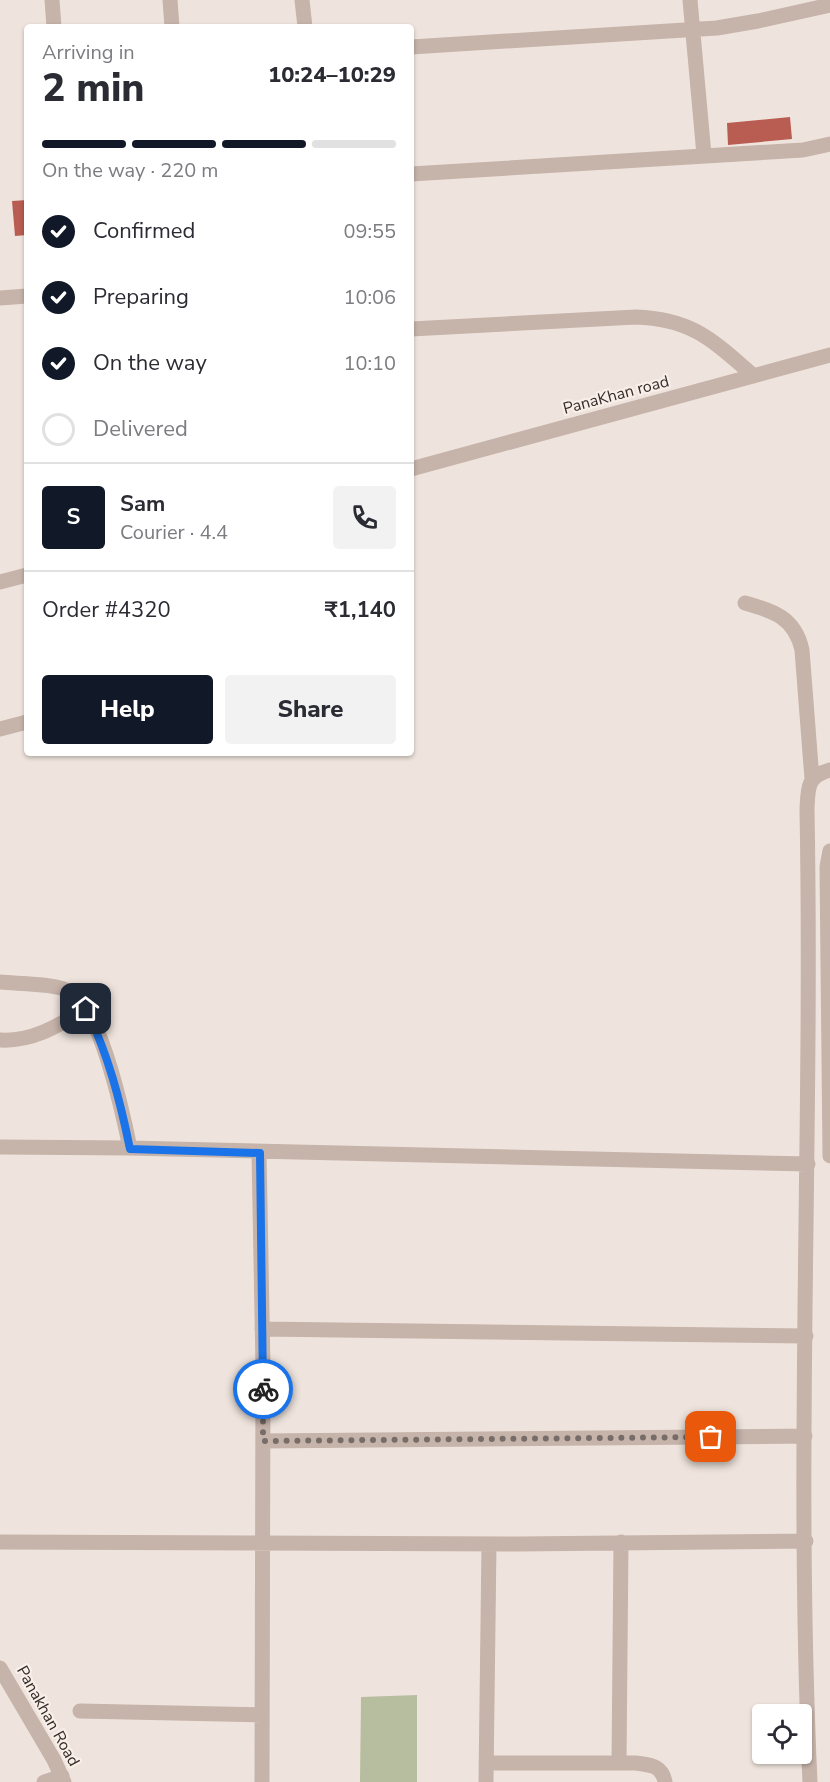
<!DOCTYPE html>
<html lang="en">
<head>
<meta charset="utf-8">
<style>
	body { margin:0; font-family:"Nunito Sans",sans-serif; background:#f2f2f3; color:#2b2b33; height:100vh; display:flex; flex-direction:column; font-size:22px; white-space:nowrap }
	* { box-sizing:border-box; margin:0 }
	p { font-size:20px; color:#7c7c81 }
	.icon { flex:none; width:33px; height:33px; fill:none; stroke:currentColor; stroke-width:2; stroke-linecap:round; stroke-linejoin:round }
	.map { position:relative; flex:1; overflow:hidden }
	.side { position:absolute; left:24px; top:24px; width:390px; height:732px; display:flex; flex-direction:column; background:#fff; border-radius:6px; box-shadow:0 2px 4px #0004 }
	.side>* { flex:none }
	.fabs { position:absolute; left:752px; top:1704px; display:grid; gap:12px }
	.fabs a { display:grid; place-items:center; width:60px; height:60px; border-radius:6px; background:#fff; box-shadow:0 2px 4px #0004; font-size:30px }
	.pin { position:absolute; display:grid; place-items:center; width:51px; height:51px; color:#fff; margin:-26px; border-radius:12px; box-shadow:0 3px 9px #0006 }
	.courier { position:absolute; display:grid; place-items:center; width:60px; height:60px; margin:-30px; border:4px solid #1a73e8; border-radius:50%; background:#fff; color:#222; box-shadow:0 2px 8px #0007 }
	.summary em { font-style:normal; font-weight:800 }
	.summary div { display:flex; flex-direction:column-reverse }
	.summary { display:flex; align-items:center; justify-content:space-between; height:102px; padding:0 18px }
	h1 { font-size:39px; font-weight:800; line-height:45px }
	.bar { display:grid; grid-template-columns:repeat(4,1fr); gap:9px 6px; align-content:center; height:72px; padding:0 18px }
	.bar i { height:8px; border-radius:4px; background:#e1e1e2 }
	.bar .selected { background:#111827 }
	.bar p { grid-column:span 4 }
	.line { display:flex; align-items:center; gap:15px; padding:0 18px; border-top:2px solid #e1e1e2 }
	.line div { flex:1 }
	.round { display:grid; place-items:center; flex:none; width:63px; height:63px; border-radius:6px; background:#f2f2f3 }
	ol { padding:0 18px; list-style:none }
	li { display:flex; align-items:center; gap:18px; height:66px }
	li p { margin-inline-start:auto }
	li .icon { padding:6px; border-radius:50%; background:#111827; color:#fff; stroke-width:4 }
	li:last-child { color:#7c7c81 }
	li i { width:33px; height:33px; border:3px solid #e1e1e2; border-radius:50% }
	.action { display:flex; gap:12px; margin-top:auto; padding:12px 18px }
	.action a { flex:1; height:69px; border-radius:6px; background:#111827; color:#fff; font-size:24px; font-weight:800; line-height:69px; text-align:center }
	.action a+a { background:#f2f2f3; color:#2b2b33 }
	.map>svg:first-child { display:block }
	.green { fill:#b7bd9f }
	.building { fill:#b95d52 }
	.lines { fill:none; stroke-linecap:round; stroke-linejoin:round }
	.minor { stroke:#c6b3aa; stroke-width:15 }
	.done { stroke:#766c68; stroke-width:6; stroke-dasharray:0 10.8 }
	.route { stroke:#1a73e8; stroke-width:8 }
	.labels { text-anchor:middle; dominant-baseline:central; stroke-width:4.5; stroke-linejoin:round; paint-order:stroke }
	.street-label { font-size:16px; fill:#352b29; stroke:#f8efe9 }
</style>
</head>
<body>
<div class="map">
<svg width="830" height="1782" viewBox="0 0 830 1782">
	<rect width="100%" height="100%" fill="#efe4dd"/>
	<path class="green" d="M417 1695V1782H360L361 1697Z"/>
	<path class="building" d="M790 117 792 139 728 145 727 123Z
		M27 200V235L15 236 12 201Z"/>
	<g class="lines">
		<path class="minor" d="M52 0 54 27
			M170 0 172 27
			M302 0 305 27
			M690 0 704 155
			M411 47 717 28 758 21 830 5
			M411 174 803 150 830 144
			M0 298 27 296
			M411 329 636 317C693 319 713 341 754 376
			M411 469 830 355
			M0 582 27 575
			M745 603C774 611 795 618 802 650L812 779
			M0 729 27 722
			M830 851 827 867 830 1156
			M0 982C19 984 58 983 73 993 101 1013 123 1114 130 1148
			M0 1040C33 1042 59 1025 86 1009
			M0 1147 130 1148 808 1164
			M259 1153 263 1368 262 1782
			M262 1329 806 1336
			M263 1441 805 1436
			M0 1542 519 1544 806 1541
			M0 1668 54 1760 64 1782
			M80 1711 262 1715
			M486 1763H636C650 1765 662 1765 665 1782
			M619 1763 621 1542
			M44 1782 62 1776
			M486 1782 489 1544
			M810 1782C795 1458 813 1133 807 809 808 788 807 776 830 770"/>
	</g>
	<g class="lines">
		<path class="done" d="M263 1389V1441L711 1437"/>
		<path class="route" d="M86 1009C108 1054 120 1100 130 1149L260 1153 263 1389"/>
	</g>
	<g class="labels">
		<g class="street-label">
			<text transform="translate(616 395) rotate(-15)">PanaKhan road</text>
			<text transform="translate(48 1716) rotate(61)">Panakhan Road</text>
		</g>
	</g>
</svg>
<div class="fabs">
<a><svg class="icon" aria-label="locate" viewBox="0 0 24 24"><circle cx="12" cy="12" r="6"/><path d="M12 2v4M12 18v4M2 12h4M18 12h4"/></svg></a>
</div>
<div class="pin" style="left:711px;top:1437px;background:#ea580c"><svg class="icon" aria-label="bag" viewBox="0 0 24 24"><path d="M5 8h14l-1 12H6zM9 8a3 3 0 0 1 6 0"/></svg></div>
<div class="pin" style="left:86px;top:1009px;background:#1f2937"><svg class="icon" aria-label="home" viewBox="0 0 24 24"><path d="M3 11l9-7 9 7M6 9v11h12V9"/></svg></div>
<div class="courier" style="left:263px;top:1389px"><svg class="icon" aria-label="bike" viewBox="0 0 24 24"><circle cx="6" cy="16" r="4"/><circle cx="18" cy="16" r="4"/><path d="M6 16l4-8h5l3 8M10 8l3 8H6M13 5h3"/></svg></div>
<section class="side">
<div class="summary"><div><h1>2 min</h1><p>Arriving in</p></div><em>10:24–10:29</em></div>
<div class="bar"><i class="selected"></i><i class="selected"></i><i class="selected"></i><i></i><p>On the way · 220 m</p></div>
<ol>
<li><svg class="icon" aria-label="check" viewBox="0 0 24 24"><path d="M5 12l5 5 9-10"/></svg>Confirmed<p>09:55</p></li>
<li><svg class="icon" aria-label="check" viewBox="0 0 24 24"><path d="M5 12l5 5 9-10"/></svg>Preparing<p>10:06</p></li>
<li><svg class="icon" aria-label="check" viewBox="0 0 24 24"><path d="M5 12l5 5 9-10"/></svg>On the way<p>10:10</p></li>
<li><i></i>Delivered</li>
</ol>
<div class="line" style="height:108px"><b class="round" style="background:#111827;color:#fff">S</b><div><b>Sam</b><p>Courier · 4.4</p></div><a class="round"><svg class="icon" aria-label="phone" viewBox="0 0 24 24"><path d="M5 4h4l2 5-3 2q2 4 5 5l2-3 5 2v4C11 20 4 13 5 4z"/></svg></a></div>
<div class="line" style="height:78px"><div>Order #4320</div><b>₹1,140</b></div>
<div class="action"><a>Help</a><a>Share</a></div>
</section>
</div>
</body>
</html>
